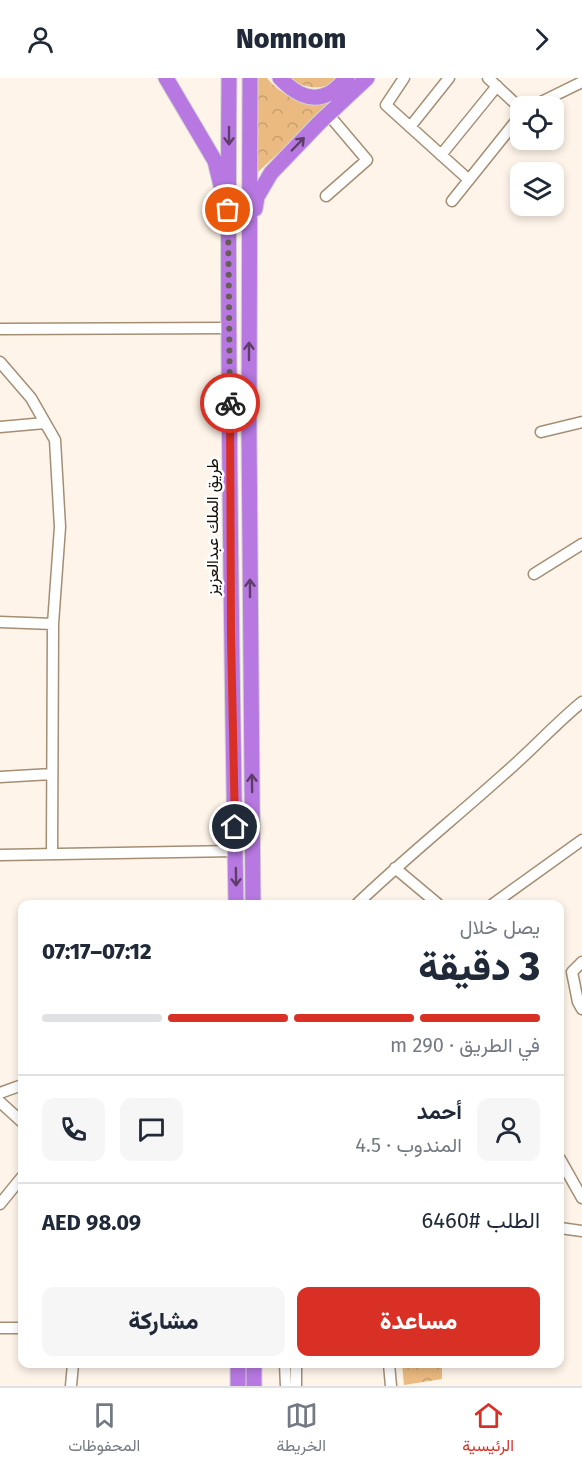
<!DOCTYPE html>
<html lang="ar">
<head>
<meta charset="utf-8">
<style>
	body { margin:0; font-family:"Fira Sans",Vazirmatn,sans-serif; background:#f6f6f7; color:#1f2937; direction:rtl; height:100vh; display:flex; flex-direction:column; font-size:22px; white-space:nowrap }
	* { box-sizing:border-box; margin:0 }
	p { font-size:20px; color:#747a83 }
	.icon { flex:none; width:33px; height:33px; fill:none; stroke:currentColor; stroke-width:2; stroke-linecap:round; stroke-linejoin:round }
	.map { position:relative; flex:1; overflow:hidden; direction:ltr }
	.sheet { position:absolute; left:18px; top:822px; width:546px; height:468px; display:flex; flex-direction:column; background:#fff; border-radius:12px; box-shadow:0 3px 9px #0003; direction:rtl }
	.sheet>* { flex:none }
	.controls { position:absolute; left:510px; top:18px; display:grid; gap:12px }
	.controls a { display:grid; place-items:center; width:54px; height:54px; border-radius:12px; background:#fff; box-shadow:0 3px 9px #0003; font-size:30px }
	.pin { position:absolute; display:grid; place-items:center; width:51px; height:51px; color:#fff; margin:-26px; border:3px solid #fff; border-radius:50%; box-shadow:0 2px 6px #0007 }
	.courier { position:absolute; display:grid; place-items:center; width:60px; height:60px; margin:-30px; border:4px solid #d93025; border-radius:50%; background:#fff; color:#222; box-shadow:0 2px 8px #0007 }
	.overview em { font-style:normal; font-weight:800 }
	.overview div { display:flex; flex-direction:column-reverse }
	.overview { display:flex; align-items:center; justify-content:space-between; height:102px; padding:0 24px }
	h1 { font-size:39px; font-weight:800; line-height:45px }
	.bar { display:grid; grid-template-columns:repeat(4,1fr); gap:9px 6px; align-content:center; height:72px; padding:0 24px }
	.bar i { height:8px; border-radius:4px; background:#e0e1e3 }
	.bar .active { background:#d93025 }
	.bar p { grid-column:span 4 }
	.line { display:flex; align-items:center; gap:15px; padding:0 24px; border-top:2px solid #e0e1e3 }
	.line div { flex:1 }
	.round { display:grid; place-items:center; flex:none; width:63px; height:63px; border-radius:12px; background:#f6f6f7 }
	.button { display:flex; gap:12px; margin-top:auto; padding:12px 24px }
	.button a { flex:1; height:69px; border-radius:12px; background:#d93025; color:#fff; font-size:24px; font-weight:800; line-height:69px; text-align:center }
	.button a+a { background:#f6f6f7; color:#1f2937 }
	header { display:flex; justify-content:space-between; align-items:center; height:78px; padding:0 24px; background:#fff; font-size:27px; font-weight:800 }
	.tab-bar { display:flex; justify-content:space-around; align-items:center; height:84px; border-top:2px solid #e0e1e3; background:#fff; font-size:16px; color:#747a83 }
	.tab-bar a { display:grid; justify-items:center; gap:3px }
	.tab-bar .active { color:#d93025 }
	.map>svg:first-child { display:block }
	.park { fill:url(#park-crowns) }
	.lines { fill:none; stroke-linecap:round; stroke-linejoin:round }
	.minor-casing { stroke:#a48e74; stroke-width:13 }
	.highway-casing { stroke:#d5d4d2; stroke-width:17 }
	.minor { stroke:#fff; stroke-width:10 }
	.highway { stroke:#b778e2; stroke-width:15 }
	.oneway { stroke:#5e3e68 }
	.done { stroke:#675e55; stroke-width:6; stroke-dasharray:0 10.8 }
	.route { stroke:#d93025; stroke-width:8 }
	.labels { text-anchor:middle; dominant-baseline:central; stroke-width:5; stroke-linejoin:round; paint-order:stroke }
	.street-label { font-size:16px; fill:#160e05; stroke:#fff }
</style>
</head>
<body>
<header><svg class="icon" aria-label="forward" viewBox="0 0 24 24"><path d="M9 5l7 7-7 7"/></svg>Nomnom<svg class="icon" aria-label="person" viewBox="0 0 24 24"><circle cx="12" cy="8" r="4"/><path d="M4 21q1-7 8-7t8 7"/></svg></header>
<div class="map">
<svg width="582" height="1308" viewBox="0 0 582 1308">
	<defs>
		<pattern id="park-crowns" width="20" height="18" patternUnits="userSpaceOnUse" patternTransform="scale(1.5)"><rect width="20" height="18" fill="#eaba80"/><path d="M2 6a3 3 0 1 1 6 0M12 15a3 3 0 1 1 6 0" fill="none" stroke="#c89f6d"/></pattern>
	</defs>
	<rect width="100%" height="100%" fill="#fef4e9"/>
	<path class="park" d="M257 0H267C289 27 309 21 340 18L258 94Z
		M290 0H340C328 13 303 12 290 0Z
		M402 1286H442V1301L404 1307Z"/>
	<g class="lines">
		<defs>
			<path id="minor" d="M404 0 386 27 469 102
				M488 0 520 30
				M533 28 582 4
				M410 49 449 0
				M441 77 497 8
				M326 118 367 82 328 36
				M452 123 520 38
				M0 251 230 250
				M0 284 31 320 55 362 60 449 53 546
				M0 349 45 345
				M541 354 582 344
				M534 496 582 466
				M0 544 53 546 52 776
				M0 699 52 696
				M0 777 235 773
				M395 790 438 826
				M357 826C404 781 455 740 504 696 531 673 555 646 582 624
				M493 826 582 762
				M582 884 572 894 578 924 582 931
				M0 1015 22 1007
				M0 1024 22 1044
				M560 1081 582 1120
				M0 1126 22 1099
				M560 1150 582 1153
				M0 1250H22
				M285 1286 286 1308
				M389 1286 391 1308
				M71 1308 73 1286
				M296 1308V1286"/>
			<path id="highway" d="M166 0 215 83 222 112
				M229 0C227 276 231 551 236 826
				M250 0 249 352 253 826
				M280 0C292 13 310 25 328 16 335 13 342 5 347 0
				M255 131 257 119 271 95 319 45 367 0
				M254 1286V1308
				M238 1308V1286"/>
		</defs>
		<use href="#minor" class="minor-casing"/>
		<use href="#highway" class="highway-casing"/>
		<use href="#minor" class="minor"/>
		<use href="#highway" class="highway"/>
	</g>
	<defs><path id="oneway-shaft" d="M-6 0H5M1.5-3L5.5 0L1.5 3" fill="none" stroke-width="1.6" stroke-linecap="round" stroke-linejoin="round" transform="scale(1.5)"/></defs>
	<g class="oneway">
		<use href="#oneway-shaft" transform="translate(229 58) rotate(90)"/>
		<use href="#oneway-shaft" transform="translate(298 66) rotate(-46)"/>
		<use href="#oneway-shaft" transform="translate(249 273) rotate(-90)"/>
		<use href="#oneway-shaft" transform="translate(250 510) rotate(-90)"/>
		<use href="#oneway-shaft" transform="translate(252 705) rotate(-91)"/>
		<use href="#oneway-shaft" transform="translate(236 799) rotate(89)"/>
	</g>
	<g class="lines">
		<path class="done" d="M228 132 230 325"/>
		<path class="route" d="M230 325 231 558 235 749"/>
	</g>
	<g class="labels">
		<g class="street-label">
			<text transform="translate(212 449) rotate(-90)">طريق الملك عبدالعزيز</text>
		</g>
	</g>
</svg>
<div class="controls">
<a><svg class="icon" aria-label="locate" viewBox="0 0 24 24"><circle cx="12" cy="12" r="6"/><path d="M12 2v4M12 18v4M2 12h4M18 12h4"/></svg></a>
<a><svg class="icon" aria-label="layers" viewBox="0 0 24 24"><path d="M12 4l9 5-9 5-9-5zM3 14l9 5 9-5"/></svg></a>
</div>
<div class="pin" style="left:228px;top:132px;background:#ea580c"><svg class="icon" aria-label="bag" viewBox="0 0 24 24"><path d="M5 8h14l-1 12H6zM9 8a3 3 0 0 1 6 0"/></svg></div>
<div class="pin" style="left:235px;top:749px;background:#1f2937"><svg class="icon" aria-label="home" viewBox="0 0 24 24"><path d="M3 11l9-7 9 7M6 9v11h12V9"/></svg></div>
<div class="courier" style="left:230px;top:325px"><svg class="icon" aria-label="bike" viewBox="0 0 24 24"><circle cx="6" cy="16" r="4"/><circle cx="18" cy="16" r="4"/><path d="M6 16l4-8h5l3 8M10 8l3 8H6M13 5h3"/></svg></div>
<section class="sheet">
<div class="overview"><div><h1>3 دقيقة</h1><p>يصل خلال</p></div><em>07:12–07:17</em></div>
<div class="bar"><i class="active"></i><i class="active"></i><i class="active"></i><i></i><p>في الطريق · 290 m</p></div>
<div class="line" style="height:108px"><a class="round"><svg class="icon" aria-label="person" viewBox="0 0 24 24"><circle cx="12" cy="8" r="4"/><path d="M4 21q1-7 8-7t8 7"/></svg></a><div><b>أحمد</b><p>المندوب · 4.5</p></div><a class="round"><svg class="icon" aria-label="chat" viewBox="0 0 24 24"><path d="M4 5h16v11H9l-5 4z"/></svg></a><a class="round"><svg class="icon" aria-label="phone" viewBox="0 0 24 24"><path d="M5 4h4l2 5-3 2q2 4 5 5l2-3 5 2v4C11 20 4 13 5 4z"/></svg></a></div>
<div class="line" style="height:78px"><div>الطلب #6460</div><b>AED 98.09</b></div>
<div class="button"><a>مساعدة</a><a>مشاركة</a></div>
</section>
</div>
<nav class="tab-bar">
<a class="active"><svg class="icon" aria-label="home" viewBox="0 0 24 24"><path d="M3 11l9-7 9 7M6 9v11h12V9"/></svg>الرئيسية</a>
<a><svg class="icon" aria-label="map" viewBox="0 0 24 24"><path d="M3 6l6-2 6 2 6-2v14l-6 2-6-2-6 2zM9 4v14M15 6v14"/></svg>الخريطة</a>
<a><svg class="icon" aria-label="saved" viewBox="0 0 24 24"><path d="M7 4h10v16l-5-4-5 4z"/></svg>المحفوظات</a>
</nav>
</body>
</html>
